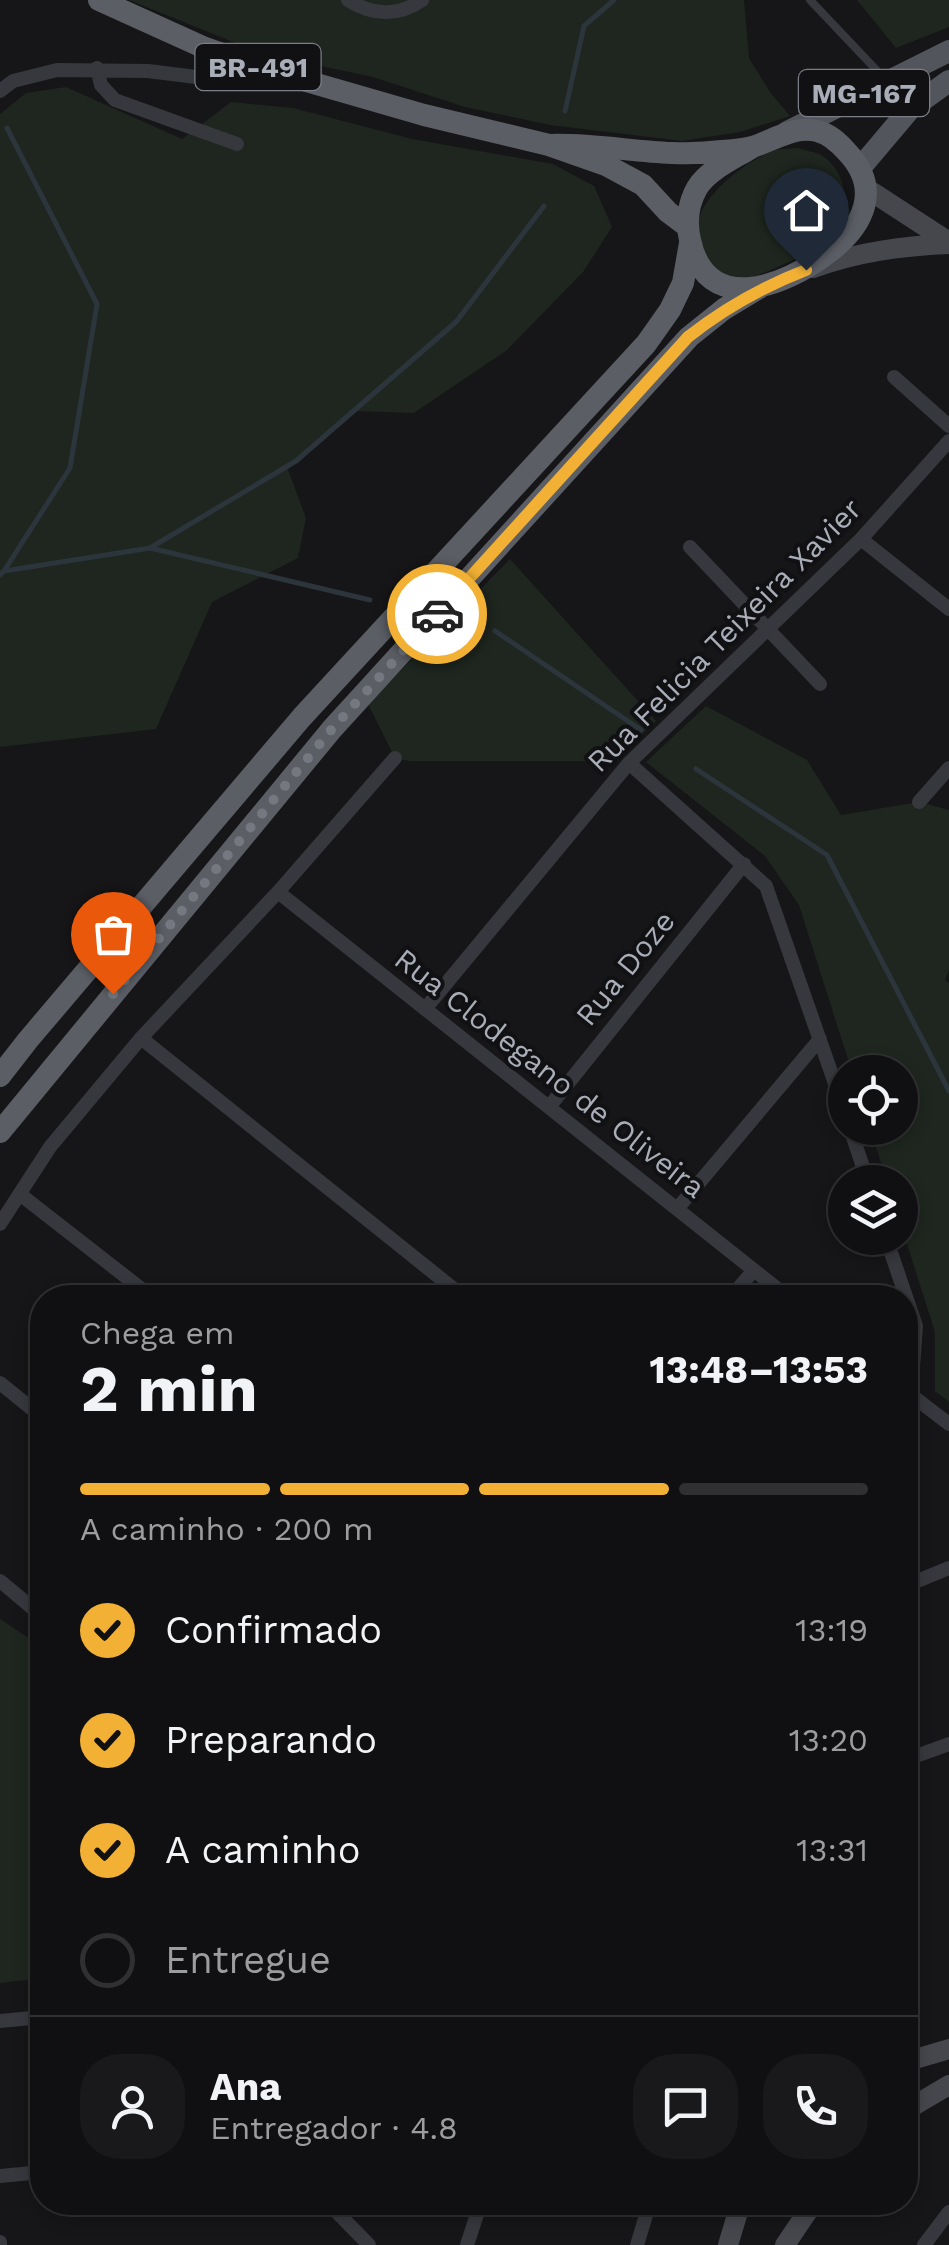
<!DOCTYPE html>
<html lang="pt">
<head>
<meta charset="utf-8">
<style>
	body { margin:0; font-family:"Work Sans",sans-serif; background:#19191b; color:#f1f3f6; height:100vh; display:flex; flex-direction:column; font-size:38px; white-space:nowrap }
	* { box-sizing:border-box; margin:0 }
	p { font-size:32px; color:#9c9d9f }
	.icon { flex:none; width:55px; height:55px; fill:none; stroke:currentColor; stroke-width:2; stroke-linecap:round; stroke-linejoin:round }
	.map { position:relative; flex:1; overflow:hidden }
	.panel { position:absolute; left:30px; top:1285px; width:888px; height:930px; display:flex; flex-direction:column; background:#101012; border-radius:40px; box-shadow:0 5px 15px #0003,0 0 0 2px #303032 }
	.panel>* { flex:none }
	.fabs { position:absolute; left:828px; top:1055px; display:grid; gap:20px }
	.fabs a { display:grid; place-items:center; width:90px; height:90px; border-radius:50%; background:#101012; box-shadow:0 5px 15px #0003,0 0 0 2px #303032; font-size:50px }
	.pin { position:absolute; display:grid; place-items:center; width:85px; height:85px; color:#fff; margin:-102px -42px; border-radius:50% 50% 50% 0; rotate:-45deg; box-shadow:0 0 10px #0007 }
	.pin .icon { rotate:45deg }
	.courier { position:absolute; display:grid; place-items:center; width:100px; height:100px; margin:-50px; border:8px solid #f2b134; border-radius:50%; background:#fff; color:#222; box-shadow:0 2px 12px #0007 }
	.overview em { font-style:normal; font-weight:700 }
	.overview div { display:flex; flex-direction:column-reverse }
	.overview { display:flex; align-items:center; justify-content:space-between; height:170px; padding:0 50px }
	h1 { font-size:65px; font-weight:700; line-height:75px }
	.bar { display:grid; grid-template-columns:repeat(4,1fr); gap:15px 10px; align-content:center; height:120px; padding:0 50px }
	.bar i { height:12px; border-radius:8px; background:#303032 }
	.bar .current { background:#f2b134 }
	.bar p { grid-column:span 4 }
	.line { display:flex; align-items:center; gap:25px; padding:0 50px; border-top:2px solid #303032 }
	.line div { flex:1 }
	.round { display:grid; place-items:center; flex:none; width:105px; height:105px; border-radius:40px; background:#19191b }
	ol { padding:0 50px; list-style:none }
	li { display:flex; align-items:center; gap:30px; height:110px }
	li p { margin-inline-start:auto }
	li .icon { padding:10px; border-radius:50%; background:#f2b134; color:#111; stroke-width:4 }
	li:last-child { color:#9c9d9f }
	li i { width:55px; height:55px; border:5px solid #303032; border-radius:50% }
	.map>svg:first-child { display:block }
	.green { fill:#1e261f }
	.lines { fill:none; stroke-linecap:round; stroke-linejoin:round }
	.stream { stroke:#2c353c; stroke-width:5 }
	.service { stroke:#37383d; stroke-width:8 }
	.minor { stroke:#37383d; stroke-width:14 }
	.secondary { stroke:#45474d; stroke-width:20 }
	.primary { stroke:#53555c; stroke-width:22 }
	.trunk { stroke:#5b5e65; stroke-width:22 }
	.done { stroke:#757880; stroke-width:10; stroke-dasharray:0 18 }
	.route { stroke:#f2b134; stroke-width:12 }
	.labels { text-anchor:middle; dominant-baseline:central; stroke-width:8; stroke-linejoin:round; paint-order:stroke }
	.shield { fill:#111113; stroke:#7b7e86; stroke-width:2.5 }
	.shield-label { font-size:28px; font-weight:bold; fill:#a8adb8 }
	.street-label { font-size:30px; fill:#a8adb8; stroke:#111113 }
</style>
</head>
<body>
<div class="map">
<svg width="949" height="2245" viewBox="0 0 949 2245">
	<rect width="100%" height="100%" fill="#161618"/>
	<path class="green" d="M129 0H744L749 58 770 92 790 116 740 132 682 141 550 125 465 107 373 77 263 54Z
		M857 0H949V27L896 48Z
		M66 87 182 139 231 102 293 108 412 139 553 164 594 186 612 227 583 272 507 350 414 413 353 411 287 467 306 518 298 558 212 602 156 729 0 747V114L26 93Z
		M798 148C805 150 815 152 821 155 851 173 853 220 827 242 816 250 755 279 742 280 732 280 721 277 715 269 706 261 697 249 696 236 692 201 746 160 775 150 782 148 791 149 798 148Z
		M510 559 656 721 612 761H409L395 758 368 704Z
		M706 706 807 760 841 815 919 802 949 810V970L945 980 949 983V1402L935 1391V1332L900 1222V1182H887L870 1128H900V1072H852L799 905 765 856 646 762Z
		M0 1619 42 1647V1978L0 1983Z"/>
	<g class="lines">
		<path class="stream" d="M565 111 584 26 614 0
			M150 548 370 600
			M4 571 70 468 97 304 7 128
			M0 575 4 571 150 548 296 461 456 322 544 206
			M495 631 641 730
			M696 769 827 855 949 1091"/>
		<path class="service" d="M810 0 884 78"/>
		<path class="minor" d="M348 0C372 15 398 17 422 0
			M97 68 101 85 115 100 237 144
			M0 91 13 81 57 70 148 71 204 78 257 71
			M894 377 949 426
			M861 539 949 609
			M690 547 820 684
			M629 763 766 886 845 1112
			M919 802 949 768
			M278 892 789 1298
			M425 1009 629 763 861 539 949 441
			M141 1038 465 1298
			M549 1107 744 864
			M850 1128 868 1182
			M21 1195 153 1298
			M677 1209 820 1039
			M0 1224 50 1147 141 1038 278 892 395 758
			M886 1238 916 1326 911 1394 905 1397
			M730 1298 754 1270
			M0 1383 42 1417
			M906 1391 949 1424
			M0 1581 42 1616
			M905 1586 949 1568
			M905 1760 949 1744
			M0 2021 42 2017
			M0 2176 42 2172
			M327 2202 369 2245
			M0 2242V2245
			M467 2245 481 2202
			M637 2245 650 2202
			M924 2245 949 2212"/>
		<path class="secondary" d="M866 188 949 242
			M813 268C859 252 901 246 949 244
			M905 2062 949 2049
			M905 2111 949 2085
			M728 2245 741 2202
			M785 2245 814 2202"/>
		<path class="primary" d="M787 132 949 51
			M861 167 910 109 949 81"/>
		<path class="trunk" d="M99 0 205 48 268 70 424 115 549 145 606 165 643 185 668 212 688 227
			M549 145C609 143 661 159 722 151 732 150 743 150 752 147 772 141 795 125 817 131 830 134 839 143 847 152 882 189 864 226 828 253 784 287 706 317 690 240 686 223 688 204 697 188 708 170 733 159 751 148
			M0 1076 28 1040 302 717 646 344 670 310 683 283 690 243
			M0 1132 332 729 689 337 724 309 759 288"/>
	</g>
	<g class="lines">
		<path class="done" d="M113 994 332 729 437 614"/>
		<path class="route" d="M437 614 688 337C726 307 762 287 806 270"/>
	</g>
	<g class="labels">
		<g class="shield">
			<rect x="195.5" y="44" width="125" height="46" rx="8"/>
			<rect x="799" y="70" width="130" height="46" rx="8"/>
		</g>
		<g class="shield-label">
			<text x="258" y="67">BR-491</text>
			<text x="864" y="93">MG-167</text>
		</g>
		<g class="street-label">
			<text transform="translate(724 635) rotate(-45)">Rua Felicia Teixeira Xavier</text>
			<text transform="translate(625 968) rotate(-51)">Rua Doze</text>
			<text transform="translate(550 1073) rotate(38)">Rua Clodegano de Oliveira</text>
		</g>
	</g>
</svg>
<div class="fabs">
<a><svg class="icon" aria-label="locate" viewBox="0 0 24 24"><circle cx="12" cy="12" r="6"/><path d="M12 2v4M12 18v4M2 12h4M18 12h4"/></svg></a>
<a><svg class="icon" aria-label="layers" viewBox="0 0 24 24"><path d="M12 4l9 5-9 5-9-5zM3 14l9 5 9-5"/></svg></a>
</div>
<div class="pin" style="left:113px;top:994px;background:#ea580c"><svg class="icon" aria-label="bag" viewBox="0 0 24 24"><path d="M5 8h14l-1 12H6zM9 8a3 3 0 0 1 6 0"/></svg></div>
<div class="pin" style="left:806px;top:270px;background:#1f2937"><svg class="icon" aria-label="home" viewBox="0 0 24 24"><path d="M3 11l9-7 9 7M6 9v11h12V9"/></svg></div>
<div class="courier" style="left:437px;top:614px"><svg class="icon" aria-label="car" viewBox="0 0 24 24"><path d="M5 17H2v-5l4-1 3-4h7l3 4 3 1v5h-3M9 17h6M6 11h13"/><circle cx="7" cy="17" r="2"/><circle cx="17" cy="17" r="2"/></svg></div>
<section class="panel">
<div class="overview"><div><h1>2 min</h1><p>Chega em</p></div><em>13:48–13:53</em></div>
<div class="bar"><i class="current"></i><i class="current"></i><i class="current"></i><i></i><p>A caminho · 200 m</p></div>
<ol>
<li><svg class="icon" aria-label="check" viewBox="0 0 24 24"><path d="M5 12l5 5 9-10"/></svg>Confirmado<p>13:19</p></li>
<li><svg class="icon" aria-label="check" viewBox="0 0 24 24"><path d="M5 12l5 5 9-10"/></svg>Preparando<p>13:20</p></li>
<li><svg class="icon" aria-label="check" viewBox="0 0 24 24"><path d="M5 12l5 5 9-10"/></svg>A caminho<p>13:31</p></li>
<li><i></i>Entregue</li>
</ol>
<div class="line" style="height:180px"><a class="round"><svg class="icon" aria-label="person" viewBox="0 0 24 24"><circle cx="12" cy="8" r="4"/><path d="M4 21q1-7 8-7t8 7"/></svg></a><div><b>Ana</b><p>Entregador · 4.8</p></div><a class="round"><svg class="icon" aria-label="chat" viewBox="0 0 24 24"><path d="M4 5h16v11H9l-5 4z"/></svg></a><a class="round"><svg class="icon" aria-label="phone" viewBox="0 0 24 24"><path d="M5 4h4l2 5-3 2q2 4 5 5l2-3 5 2v4C11 20 4 13 5 4z"/></svg></a></div>
</section>
</div>
</body>
</html>
